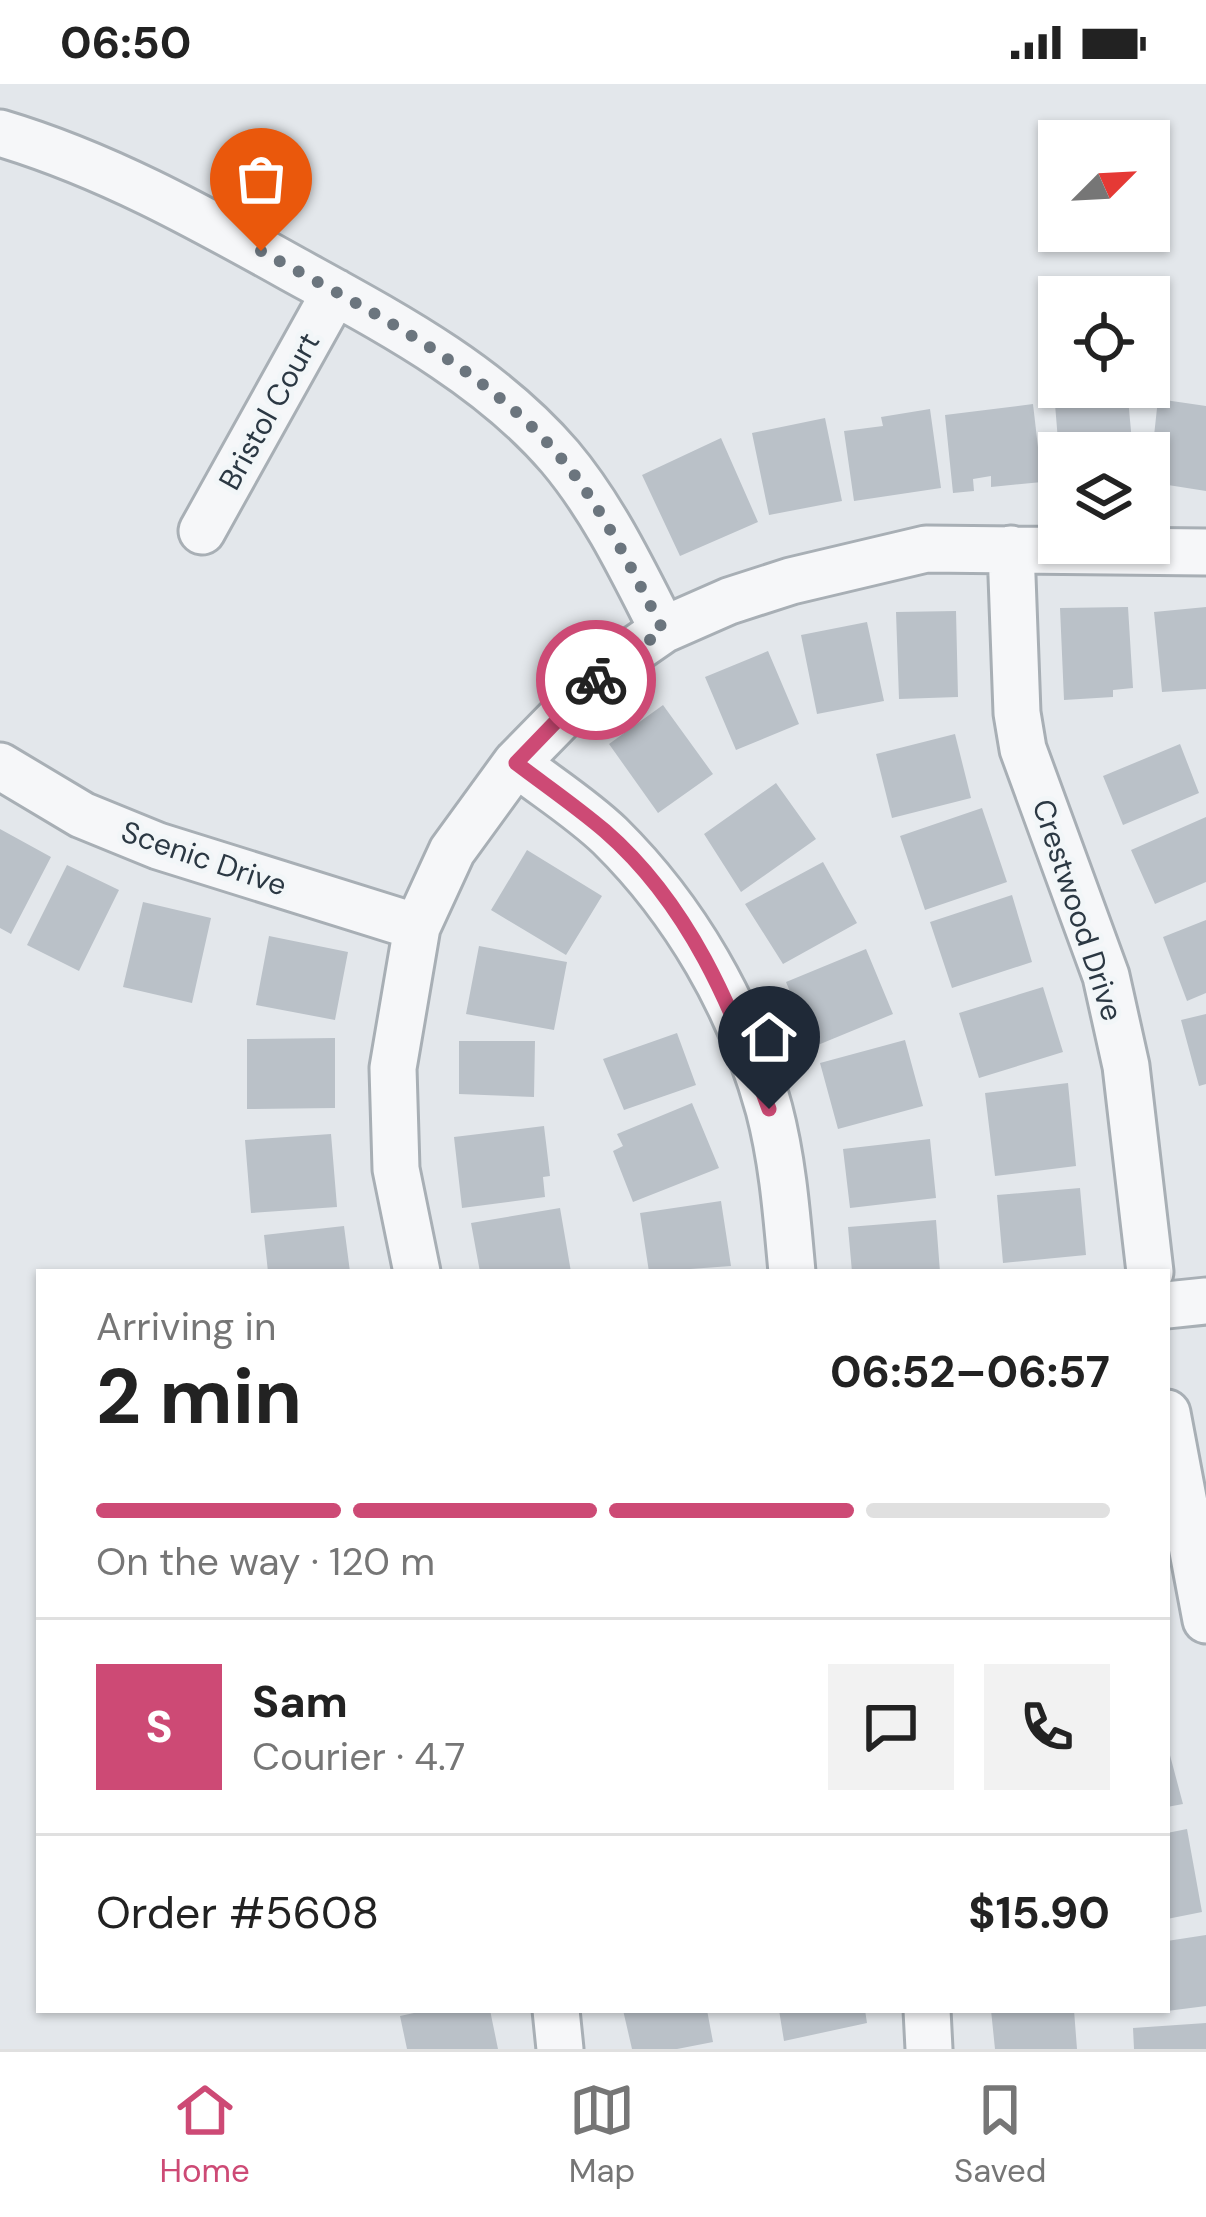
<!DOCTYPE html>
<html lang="en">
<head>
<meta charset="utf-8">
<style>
	body { margin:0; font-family:"DM Sans",sans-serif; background:#f2f2f2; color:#222; height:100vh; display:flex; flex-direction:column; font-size:45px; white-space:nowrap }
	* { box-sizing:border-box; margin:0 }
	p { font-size:39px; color:#767676 }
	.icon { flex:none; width:66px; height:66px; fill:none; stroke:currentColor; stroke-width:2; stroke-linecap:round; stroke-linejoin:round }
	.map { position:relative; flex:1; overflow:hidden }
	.details { position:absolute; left:36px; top:1185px; width:1134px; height:744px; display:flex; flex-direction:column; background:#fff; border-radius:0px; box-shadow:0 3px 9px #0004 }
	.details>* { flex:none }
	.needle { width:78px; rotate:66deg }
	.tools { position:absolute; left:1038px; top:36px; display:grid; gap:24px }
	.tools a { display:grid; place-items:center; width:132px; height:132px; border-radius:0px; background:#fff; box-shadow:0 3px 9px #0004; font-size:60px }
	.pin { position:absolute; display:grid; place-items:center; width:102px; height:102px; color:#fff; margin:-123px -51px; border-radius:50% 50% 50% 0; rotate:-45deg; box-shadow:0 0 12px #0007 }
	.pin .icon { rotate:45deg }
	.courier { position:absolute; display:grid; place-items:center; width:120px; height:120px; margin:-60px; border:9px solid #cd4a75; border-radius:50%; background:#fff; color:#222; box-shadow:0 3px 15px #0007 }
	.head em { font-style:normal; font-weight:700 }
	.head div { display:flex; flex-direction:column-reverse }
	.head { display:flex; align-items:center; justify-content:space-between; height:204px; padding:0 60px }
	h1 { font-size:78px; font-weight:700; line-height:90px }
	.bar { display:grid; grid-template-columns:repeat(4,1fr); gap:18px 12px; align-content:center; height:144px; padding:0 60px }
	.bar i { height:15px; border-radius:9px; background:#e0e0e0 }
	.bar .on { background:#cd4a75 }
	.bar p { grid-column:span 4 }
	.line { display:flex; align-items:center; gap:30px; padding:0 60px; border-top:3px solid #e0e0e0 }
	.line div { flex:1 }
	.round { display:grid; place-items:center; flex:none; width:126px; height:126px; border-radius:0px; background:#f2f2f2 }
	.status { display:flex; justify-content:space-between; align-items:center; height:84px; padding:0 60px; background:#fff; direction:ltr }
	.status svg { height:33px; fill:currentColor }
	.tab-bar { display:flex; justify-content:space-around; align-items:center; height:168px; border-top:3px solid #e0e0e0; background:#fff; font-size:33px; color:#767676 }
	.tab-bar a { display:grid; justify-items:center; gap:6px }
	.tab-bar .on { color:#cd4a75 }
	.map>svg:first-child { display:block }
	.building { fill:#bac1c8 }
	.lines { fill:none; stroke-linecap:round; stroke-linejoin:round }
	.minor-casing { stroke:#a8afb5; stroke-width:51 }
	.minor { stroke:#f6f7f9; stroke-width:45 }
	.done { stroke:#6b757e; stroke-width:12; stroke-dasharray:0 21.6 }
	.route { stroke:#cd4a75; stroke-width:15 }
	.labels { text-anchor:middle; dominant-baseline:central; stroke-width:10; stroke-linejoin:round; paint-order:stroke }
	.street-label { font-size:30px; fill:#2b3843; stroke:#f2f6f8 }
</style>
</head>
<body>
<div class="status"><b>06:50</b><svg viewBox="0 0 49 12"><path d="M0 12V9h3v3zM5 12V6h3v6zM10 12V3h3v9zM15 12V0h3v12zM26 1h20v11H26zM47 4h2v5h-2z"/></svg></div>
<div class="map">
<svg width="1206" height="1965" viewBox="0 0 1206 1965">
	<rect width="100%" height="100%" fill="#e3e7eb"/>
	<path class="building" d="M1128 314 1133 369H1059L1055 320Z
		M1158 315 1206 322V407L1149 398Z
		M1033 320 1042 398 991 403V392L973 395 974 407 953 409 945 331Z
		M930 325 941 404 854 417 844 347 883 342 881 333Z
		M825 334 842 417 769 431 752 349Z
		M721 354 758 438 680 472 642 391Z
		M1128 523 1133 604 1113 606V613L1064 616 1060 524Z
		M1206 523V605L1162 608 1154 528Z
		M956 527 958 613 899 615 896 528Z
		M867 538 884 617 817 630 801 551Z
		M768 567 799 640 736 666 705 593Z
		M663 621 713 690 658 729 609 660Z
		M955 650 971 714 892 734 876 670Z
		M1180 660 1199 709 1123 741 1103 692Z
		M776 699 816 755 741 808 704 750Z
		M982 724 1007 798 925 826 900 752Z
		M1206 733V798L1155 820 1131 766Z
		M0 745 51 773 11 850 0 844Z
		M527 766 602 812 566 871 491 826Z
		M823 778 857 839 783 880 745 820Z
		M67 781 119 806 79 887 27 861Z
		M1012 811 1032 878 952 904 930 838Z
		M143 818 211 834 192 919 123 903Z
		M1206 836V909L1187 917 1163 853Z
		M269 852 348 868 335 936 256 921Z
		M479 862 567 878 554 946 466 930Z
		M866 865 893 930 813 963 786 898Z
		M1043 903 1063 968 979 994 959 929Z
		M1206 930V1000L1199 1002 1181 936Z
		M677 949 696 1001 624 1026 603 975Z
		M335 954V1024L247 1025V955Z
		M905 956 923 1022 838 1045 820 979Z
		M459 957H535L534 1013 459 1010Z
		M1068 999 1076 1082 995 1092 985 1009Z
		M692 1019 719 1084 633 1118 613 1067 623 1062 617 1050Z
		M544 1042 550 1092 543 1093 545 1113 462 1124 454 1053Z
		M331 1050 337 1123 251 1129 245 1056Z
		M930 1055 936 1114 850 1124 843 1065Z
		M1080 1104 1086 1171 1003 1179 997 1111Z
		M721 1117 731 1182 649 1188 640 1129Z
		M560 1124 571 1188H480L471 1139Z
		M936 1136 940 1188H852L848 1143Z
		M344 1142 350 1188H268L264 1151Z
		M1167 1660 1183 1720 1167 1723Z
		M1187 1745 1202 1828 1167 1835V1749Z
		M1206 1851V1922L1167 1927V1857Z
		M428 1926H490L498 1965H407L400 1932Z
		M623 1926H707L713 1958 677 1965H632Z
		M779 1926H865L867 1939 784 1957Z
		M991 1926H1074L1077 1965H995Z
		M1206 1939V1965H1134L1133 1944Z"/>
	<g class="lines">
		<defs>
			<path id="minor" d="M0 49C104 80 196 131 291 184 387 237 488 289 560 373 603 424 633 487 663 546
				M202 447 335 208
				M1011 465 1017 629 1023 665 1106 892 1126 982 1150 1188
				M516 679C547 703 582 725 610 752 685 826 741 923 769 1025 783 1078 787 1134 792 1188
				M0 682 82 731 158 762 417 843
				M417 1188 396 1085 393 984 417 843 452 767 516 679 611 582 663 546 729 517 791 497 926 465 1206 468
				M1167 1221 1206 1217
				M1167 1329 1206 1536
				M556 1926 560 1965
				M927 1926 929 1965"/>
		</defs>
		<use href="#minor" class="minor-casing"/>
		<use href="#minor" class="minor"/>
	</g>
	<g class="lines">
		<path class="done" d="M261 167C366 225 482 281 561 374 603 424 633 488 663 546L596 596"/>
		<path class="route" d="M596 596 516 679C545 701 577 723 605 747 689 820 732 923 769 1025"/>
	</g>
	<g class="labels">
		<g class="street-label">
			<text transform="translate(269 327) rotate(-61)">Bristol Court</text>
			<text transform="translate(204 774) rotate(19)">Scenic Drive</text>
			<text transform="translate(1078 826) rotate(72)">Crestwood Drive</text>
		</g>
	</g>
</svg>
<div class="tools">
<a><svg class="needle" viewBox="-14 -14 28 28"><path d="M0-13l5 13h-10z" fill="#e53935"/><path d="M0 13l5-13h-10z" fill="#767676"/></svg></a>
<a><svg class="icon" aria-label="locate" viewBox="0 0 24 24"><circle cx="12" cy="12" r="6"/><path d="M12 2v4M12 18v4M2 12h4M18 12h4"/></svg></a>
<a><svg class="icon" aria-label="layers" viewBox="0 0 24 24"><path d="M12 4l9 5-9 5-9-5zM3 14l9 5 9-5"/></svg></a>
</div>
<div class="pin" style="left:261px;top:167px;background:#ea580c"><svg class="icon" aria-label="bag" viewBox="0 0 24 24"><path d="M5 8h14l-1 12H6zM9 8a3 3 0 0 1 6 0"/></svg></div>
<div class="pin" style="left:769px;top:1025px;background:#1f2937"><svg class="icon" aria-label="home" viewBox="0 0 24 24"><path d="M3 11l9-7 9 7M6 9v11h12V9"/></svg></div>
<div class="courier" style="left:596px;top:596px"><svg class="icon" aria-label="bike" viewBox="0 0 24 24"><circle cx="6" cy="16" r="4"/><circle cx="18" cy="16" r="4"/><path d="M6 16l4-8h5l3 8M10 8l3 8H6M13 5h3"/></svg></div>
<section class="details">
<div class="head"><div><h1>2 min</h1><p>Arriving in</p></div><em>06:52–06:57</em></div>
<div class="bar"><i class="on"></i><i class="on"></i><i class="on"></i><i></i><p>On the way · 120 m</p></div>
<div class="line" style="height:216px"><b class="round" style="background:#cd4a75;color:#fff">S</b><div><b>Sam</b><p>Courier · 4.7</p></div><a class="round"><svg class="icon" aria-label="chat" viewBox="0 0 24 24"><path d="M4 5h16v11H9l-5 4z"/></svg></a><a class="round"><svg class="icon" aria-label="phone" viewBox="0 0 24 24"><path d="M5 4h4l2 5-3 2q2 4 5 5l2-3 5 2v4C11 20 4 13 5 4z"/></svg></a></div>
<div class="line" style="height:156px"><div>Order #5608</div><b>$15.90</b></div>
</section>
</div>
<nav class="tab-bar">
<a class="on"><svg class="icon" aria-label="home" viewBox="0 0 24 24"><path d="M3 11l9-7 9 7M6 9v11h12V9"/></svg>Home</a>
<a><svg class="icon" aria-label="map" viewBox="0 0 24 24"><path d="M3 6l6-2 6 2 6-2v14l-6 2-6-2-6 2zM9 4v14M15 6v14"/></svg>Map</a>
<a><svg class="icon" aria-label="saved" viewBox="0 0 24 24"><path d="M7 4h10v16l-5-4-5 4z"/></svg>Saved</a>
</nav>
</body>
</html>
